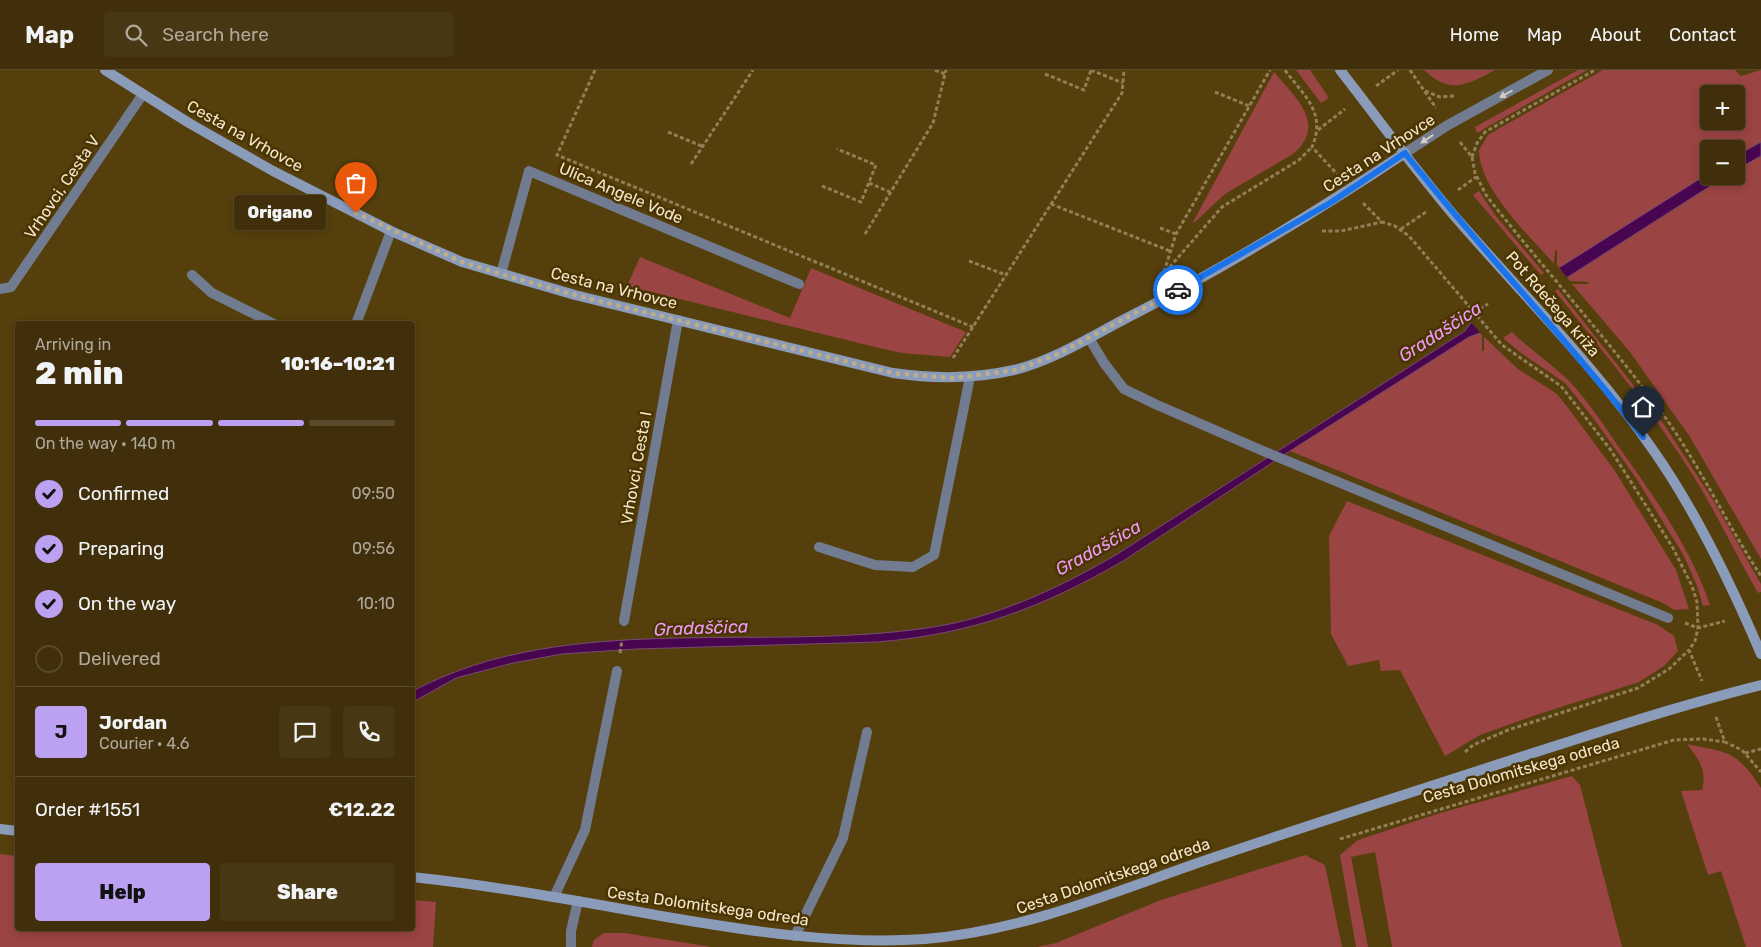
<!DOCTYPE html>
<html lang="en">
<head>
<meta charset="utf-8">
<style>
	body { margin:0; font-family:Rubik,sans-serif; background:#473713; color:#f1f3f6; height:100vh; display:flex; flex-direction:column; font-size:19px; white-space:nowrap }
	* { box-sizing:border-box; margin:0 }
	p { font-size:16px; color:#aea99c }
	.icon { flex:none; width:28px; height:28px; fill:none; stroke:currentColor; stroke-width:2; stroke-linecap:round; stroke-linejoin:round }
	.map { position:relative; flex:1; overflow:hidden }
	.panel { position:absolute; left:15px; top:251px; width:400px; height:610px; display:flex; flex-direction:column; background:#402f0a; border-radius:5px; box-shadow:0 2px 8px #0003,0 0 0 1px #594a2b }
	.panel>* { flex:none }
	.buttons { position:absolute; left:1700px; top:15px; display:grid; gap:10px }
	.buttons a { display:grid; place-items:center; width:45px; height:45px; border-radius:5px; background:#402f0a; box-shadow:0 2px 8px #0003,0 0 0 1px #594a2b; font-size:25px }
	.pin { position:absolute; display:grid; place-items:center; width:42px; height:42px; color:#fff; margin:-51px -21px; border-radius:50% 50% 50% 0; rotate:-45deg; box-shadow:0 0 5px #0007 }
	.pin .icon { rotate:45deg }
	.courier { position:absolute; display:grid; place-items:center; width:50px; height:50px; margin:-25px; border:4px solid #1a73e8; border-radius:50%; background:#fff; color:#222; box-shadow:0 1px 6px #0007 }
	.bubble { position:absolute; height:35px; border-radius:5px; background:#402f0a; box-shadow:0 2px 8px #0003,0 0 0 1px #594a2b; font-size:16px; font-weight:800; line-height:35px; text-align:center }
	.summary em { font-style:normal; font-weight:800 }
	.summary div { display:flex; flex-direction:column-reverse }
	.summary { display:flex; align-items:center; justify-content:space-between; height:85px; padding:0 20px }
	h1 { font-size:32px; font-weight:800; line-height:38px }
	.bar { display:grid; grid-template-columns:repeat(4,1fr); gap:8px 5px; align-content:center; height:60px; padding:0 20px }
	.bar i { height:6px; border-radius:4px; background:#594a2b }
	.bar .current { background:#bca0f2 }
	.bar p { grid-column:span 4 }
	.line { display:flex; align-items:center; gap:12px; padding:0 20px; border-top:1px solid #594a2b }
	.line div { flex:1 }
	.round { display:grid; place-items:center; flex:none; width:52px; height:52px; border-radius:5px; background:#473713 }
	ol { padding:0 20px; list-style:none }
	li { display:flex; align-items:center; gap:15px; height:55px }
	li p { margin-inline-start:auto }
	li .icon { padding:5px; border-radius:50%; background:#bca0f2; color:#111; stroke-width:4 }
	li:last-child { color:#aea99c }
	li i { width:28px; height:28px; border:2px solid #594a2b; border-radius:50% }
	.cta { display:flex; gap:10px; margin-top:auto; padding:10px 20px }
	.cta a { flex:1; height:58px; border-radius:5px; background:#bca0f2; color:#111; font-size:20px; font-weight:800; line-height:58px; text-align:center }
	.cta a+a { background:#473713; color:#f1f3f6 }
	header { display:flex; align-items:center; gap:30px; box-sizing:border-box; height:70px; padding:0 25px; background:#402f0a; border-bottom:1px solid #594a2b }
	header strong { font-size:24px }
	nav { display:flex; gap:28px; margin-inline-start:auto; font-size:18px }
	.search { width:350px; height:45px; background:#473713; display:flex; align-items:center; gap:12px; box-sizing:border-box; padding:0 18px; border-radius:5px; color:#aea99c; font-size:19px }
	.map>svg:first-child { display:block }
	.green { fill:#9a4443; fill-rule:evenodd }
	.water { fill:#47064f; stroke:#7b4a75 }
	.pier { fill:#553f0d }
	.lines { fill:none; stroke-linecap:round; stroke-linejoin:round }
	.path { stroke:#927f57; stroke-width:3; stroke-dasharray:4 2.5; stroke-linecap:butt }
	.lane { stroke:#727c90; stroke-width:10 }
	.street { stroke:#727c90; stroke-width:10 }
	.secondary { stroke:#8b9cba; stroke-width:10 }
	.oneway { fill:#d4ccbe }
	.done { stroke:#bcac8a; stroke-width:5; stroke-dasharray:0 9 }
	.route { stroke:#1a73e8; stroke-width:6 }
	.labels { text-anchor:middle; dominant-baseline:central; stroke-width:5; stroke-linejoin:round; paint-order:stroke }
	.street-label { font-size:16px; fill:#f4e7ce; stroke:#4a3400 }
	.water-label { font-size:18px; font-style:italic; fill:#ef9afa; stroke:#4a3400 }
</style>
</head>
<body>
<header>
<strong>Map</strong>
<div class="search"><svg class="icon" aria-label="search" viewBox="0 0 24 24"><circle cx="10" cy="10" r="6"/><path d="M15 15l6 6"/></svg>Search here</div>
<nav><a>Home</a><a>Map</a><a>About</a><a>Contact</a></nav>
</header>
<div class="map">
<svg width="1761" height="877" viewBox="0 0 1761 877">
	<rect width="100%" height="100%" fill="#553f0d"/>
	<path class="green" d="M1296 0H1310L1329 28 1321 33Z
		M1424 0H1495C1467 15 1450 25 1424 0Z
		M1578 0H1587L1477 63 1475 57Z
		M1603 0H1735L1741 6 1761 0V72L1736 86V79H1709V103L1560 198 1557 195V180H1555L1554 194C1530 166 1479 119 1479 80L1488 65 1498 59ZM1709 24H1736V51H1709Z
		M1274 2C1295 27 1328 54 1293 84L1225 124 1194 153 1193 152Z
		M1761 86V489L1690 367 1630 282 1572 214H1588L1589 212 1570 211 1567 208 1720 110 1726 106H1736V100Z
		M1479 121 1495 145 1544 203 1541 205 1473 125Z
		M640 187 790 248 811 198 966 262 950 287 902 283 879 278 627 216Z
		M1558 219 1663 353 1713 430 1761 514V522L1758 523C1736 485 1717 444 1694 407 1653 341 1603 282 1555 221Z
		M1512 262C1530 280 1552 294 1570 312 1588 331 1603 354 1618 376 1653 425 1691 478 1710 535L1703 536 1697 516 1684 486 1636 408 1594 349 1565 313 1521 283 1503 268Z
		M1480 263 1482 265V281H1484V267L1518 299 1557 324 1572 343 1615 401 1676 500 1689 539 1674 540 1663 533 1290 381 1469 267Z
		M1347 431 1658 555 1674 566 1678 581 1664 596 1639 612 1536 645 1480 665 1445 686 1400 600 1381 601 1379 590 1348 596 1331 564 1329 466Z
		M1687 674C1729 683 1736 680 1761 718V877H1746L1721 801 1708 805 1681 721 1702 720C1707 700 1699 689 1687 674Z
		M1572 706 1580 715 1622 877H1392L1375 782 1351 787 1368 877H1356L1340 785 1358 770 1437 744Z
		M0 784 17 786 18 859H412L413 830 436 832 433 877H0Z
		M1305 785 1325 795 1342 877H1037L1056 873 1161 830Z
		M604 863H625L712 877H592L594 870Z"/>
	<path class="water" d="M1761 72V86L1736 100V86Z
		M1709 103V106H1726L1480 263 1469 267 1290 381 1123 491C1042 538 972 564 878 572L636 579 562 584 513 593 456 608 413 632V621C570 537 773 586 945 555 1006 543 1065 515 1119 483L1465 261 1470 254Z"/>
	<path class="pier" d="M1558 196 1569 210 1482 265 1470 251Z"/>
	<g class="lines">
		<path class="path" d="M595 0 557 85 973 257
			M935 0 945 4
			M1091 0 1123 13
			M1285 0C1303 25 1327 42 1312 77L1337 104
			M1410 0 1436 38
			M1045 4 1084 20 1091 0
			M1376 16 1398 0
			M1425 21 1440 27 1455 26
			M1215 22 1249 36
			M1318 60 1345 39
			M668 62 704 77
			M1460 72 1472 87 1475 103 1486 125C1545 201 1611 272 1667 350 1702 400 1728 456 1761 506
			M1472 87 1477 73 1485 62 1595 0
			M691 94 753 0
			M869 113 890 122
			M822 116 861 132 876 95 837 79
			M1458 120 1476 107
			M1363 133 1382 152 1395 156 1409 166 1502 275 1561 316 1610 379 1673 478 1692 516 1697 532 1698 558 1695 571 1689 580 1702 611
			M1051 134 1170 181
			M1160 158 1176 164
			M1401 159 1426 142
			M1322 161H1341L1382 152
			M865 164 933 53 946 0
			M969 191 1006 205
			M1164 202 1176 164 1270 0
			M1161 207 1222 137 1299 90 1312 77
			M1474 242 1488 234
			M953 288 1122 23 1124 0
			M1685 553 1698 558 1725 551
			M620 583 622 570
			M1716 647 1725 672 1742 680 1761 702
			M1465 682 1473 675 1508 660 1638 618 1669 599 1689 580
			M1745 683 1761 679
			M1340 769 1674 670 1703 669 1725 672"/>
		<path class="lane" d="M501 204 529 101 799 214
			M192 205 212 223 274 254
			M0 219 11 217 143 24
			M356 254 391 161
			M1089 268 1104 293 1124 319 1155 334 1263 381 1668 548
			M819 477 875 495 913 497 934 485 970 307
			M624 551 678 250
			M554 827 585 760 617 601
			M795 866 843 768 867 662"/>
		<path class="street" d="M1405 83 1448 55 1548 0
			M571 877V861L578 831"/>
		<path class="secondary" d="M105 0 189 53 273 101 391 161 462 192 575 225 893 303C934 309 974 309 1014 300 1051 291 1087 269 1121 251 1219 201 1313 144 1405 83
			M1340 0C1379 50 1416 101 1457 149 1523 225 1596 297 1653 380 1696 441 1732 516 1761 584
			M0 759 18 761
			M412 807C496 816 579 831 661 846 748 861 837 875 925 869 1031 860 1122 818 1221 785 1324 750 1429 717 1533 683 1609 659 1684 634 1761 615"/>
	</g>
	<defs><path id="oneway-solid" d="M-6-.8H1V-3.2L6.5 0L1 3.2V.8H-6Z" transform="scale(1.25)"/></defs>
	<g class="oneway">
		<use href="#oneway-solid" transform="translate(1506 24) rotate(151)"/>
		<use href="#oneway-solid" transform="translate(1427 69) rotate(147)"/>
	</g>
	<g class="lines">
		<path class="done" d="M356 143 462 192 501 204 575 225 893 303 953 308 1016 300 1058 284 1178 220"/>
		<path class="route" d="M1178 220 1330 133 1405 83C1481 181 1568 269 1643 367"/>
	</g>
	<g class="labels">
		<g class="street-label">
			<text transform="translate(245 66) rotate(29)">Cesta na Vrhovce</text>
			<text transform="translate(1379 83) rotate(-33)">Cesta na Vrhovce</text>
			<text transform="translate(62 117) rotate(-56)">Vrhovci, Cesta V</text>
			<text transform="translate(621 123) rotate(23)">Ulica Angele Vode</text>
			<text transform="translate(614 218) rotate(14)">Cesta na Vrhovce</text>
			<text transform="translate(1553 234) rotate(49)">Pot Rdečega križa</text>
			<text transform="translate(636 398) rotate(-80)">Vrhovci, Cesta I</text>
			<text transform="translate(1521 700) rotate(-16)">Cesta Dolomitskega odreda</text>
			<text transform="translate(1113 806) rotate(-19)">Cesta Dolomitskega odreda</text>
			<text transform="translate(708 836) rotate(8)">Cesta Dolomitskega odreda</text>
		</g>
		<g class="water-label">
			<text transform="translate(1440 262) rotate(-33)">Gradaščica</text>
			<text transform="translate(1098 478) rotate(-29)">Gradaščica</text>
			<text transform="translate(701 558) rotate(-2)">Gradaščica</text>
		</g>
	</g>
</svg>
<div class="buttons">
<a>+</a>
<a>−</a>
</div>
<div class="pin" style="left:356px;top:143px;background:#ea580c"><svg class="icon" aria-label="bag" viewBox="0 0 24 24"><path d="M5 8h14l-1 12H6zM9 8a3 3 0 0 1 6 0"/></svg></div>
<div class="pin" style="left:1643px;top:367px;background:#1f2937"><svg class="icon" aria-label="home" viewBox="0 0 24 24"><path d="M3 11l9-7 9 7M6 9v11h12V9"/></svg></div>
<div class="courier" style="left:1178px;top:220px"><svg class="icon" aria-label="car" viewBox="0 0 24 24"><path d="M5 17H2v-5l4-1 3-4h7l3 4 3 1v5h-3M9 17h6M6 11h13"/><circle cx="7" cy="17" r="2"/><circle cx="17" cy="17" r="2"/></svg></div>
<div class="bubble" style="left:234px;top:125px;width:92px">Origano</div>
<section class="panel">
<div class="summary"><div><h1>2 min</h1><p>Arriving in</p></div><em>10:16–10:21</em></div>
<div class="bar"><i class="current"></i><i class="current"></i><i class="current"></i><i></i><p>On the way · 140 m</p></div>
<ol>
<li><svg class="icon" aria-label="check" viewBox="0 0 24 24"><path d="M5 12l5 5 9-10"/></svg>Confirmed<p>09:50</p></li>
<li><svg class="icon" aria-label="check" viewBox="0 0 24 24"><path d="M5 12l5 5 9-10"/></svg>Preparing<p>09:56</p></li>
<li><svg class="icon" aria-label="check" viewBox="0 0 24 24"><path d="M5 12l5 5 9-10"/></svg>On the way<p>10:10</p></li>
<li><i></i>Delivered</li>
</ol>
<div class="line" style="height:90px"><b class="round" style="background:#bca0f2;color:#111">J</b><div><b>Jordan</b><p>Courier · 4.6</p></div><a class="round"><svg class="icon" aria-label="chat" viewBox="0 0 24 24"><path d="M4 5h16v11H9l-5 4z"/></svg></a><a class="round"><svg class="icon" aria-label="phone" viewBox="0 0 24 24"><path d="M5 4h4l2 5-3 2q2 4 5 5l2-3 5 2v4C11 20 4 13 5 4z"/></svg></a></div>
<div class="line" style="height:65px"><div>Order #1551</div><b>€12.22</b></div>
<div class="cta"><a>Help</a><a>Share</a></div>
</section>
</div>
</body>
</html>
